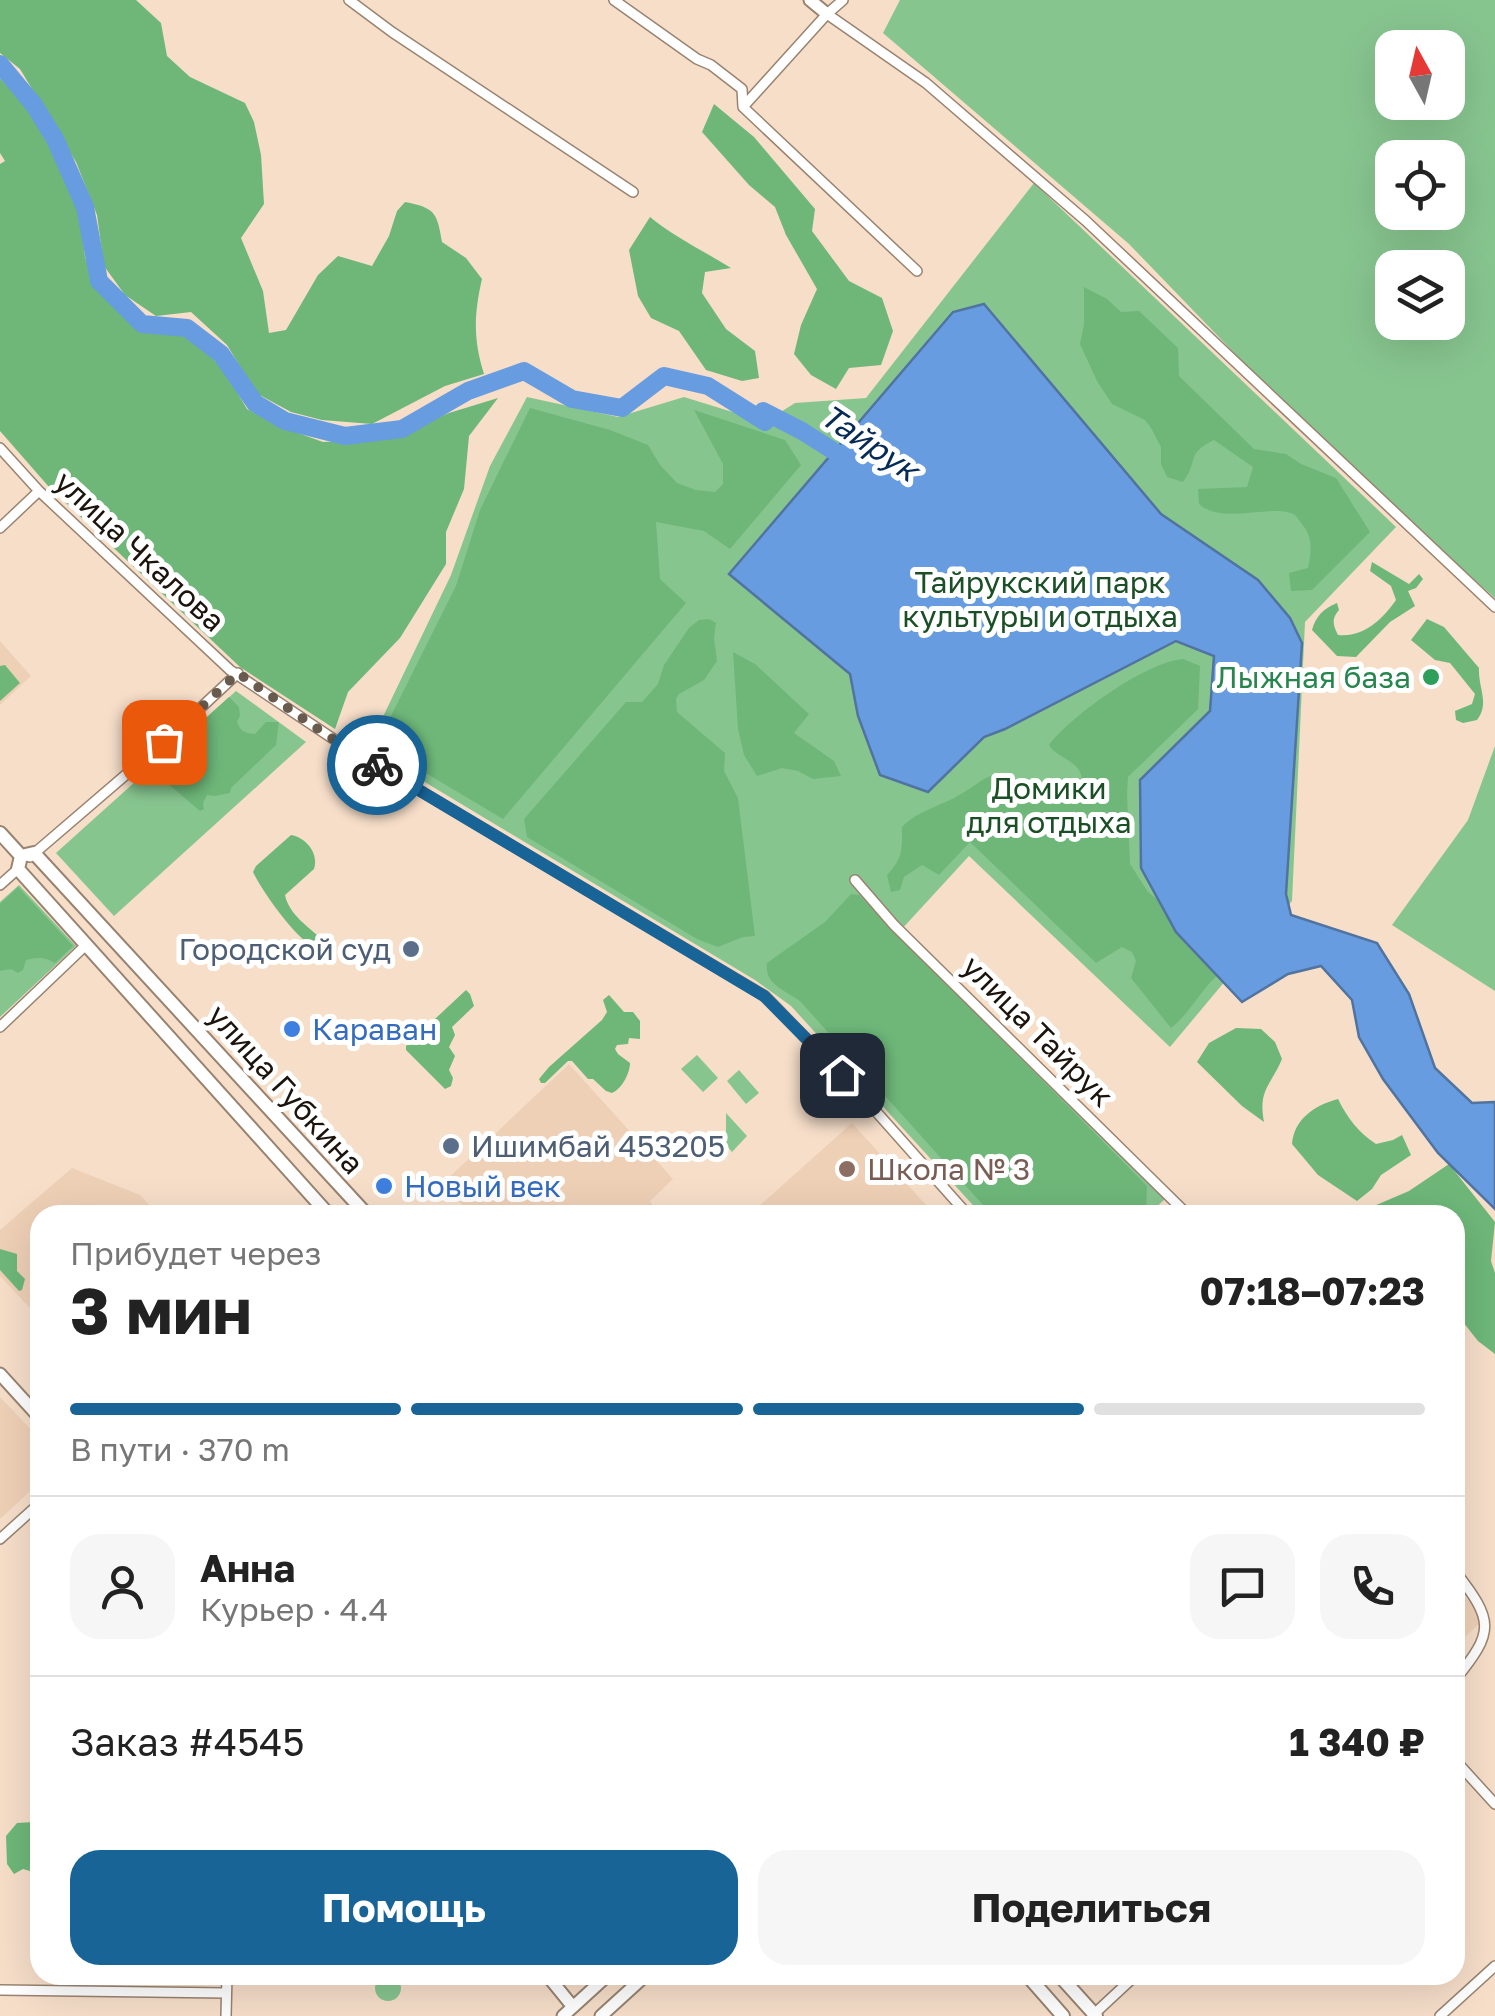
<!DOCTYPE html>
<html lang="ru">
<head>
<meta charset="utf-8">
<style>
	body { margin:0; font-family:"Golos Text",sans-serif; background:#f6f6f6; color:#222; height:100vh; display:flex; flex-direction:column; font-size:38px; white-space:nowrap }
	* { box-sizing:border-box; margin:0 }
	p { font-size:32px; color:#767676 }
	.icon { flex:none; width:55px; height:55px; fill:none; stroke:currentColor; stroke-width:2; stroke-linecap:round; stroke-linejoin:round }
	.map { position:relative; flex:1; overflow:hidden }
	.drawer { position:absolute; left:30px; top:1205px; width:1435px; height:780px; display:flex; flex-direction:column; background:#fff; border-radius:30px; box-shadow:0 10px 40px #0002 }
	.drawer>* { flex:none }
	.needle { width:65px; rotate:352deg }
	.buttons { position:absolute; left:1375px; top:30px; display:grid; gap:20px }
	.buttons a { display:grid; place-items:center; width:90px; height:90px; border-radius:20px; background:#fff; box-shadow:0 10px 40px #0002; font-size:50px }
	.pin { position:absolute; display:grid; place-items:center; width:85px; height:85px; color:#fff; margin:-42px; border-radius:20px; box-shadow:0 5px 15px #0006 }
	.courier { position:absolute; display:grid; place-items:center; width:100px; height:100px; margin:-50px; border:8px solid #186497; border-radius:50%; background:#fff; color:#222; box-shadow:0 2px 12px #0007 }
	.head em { font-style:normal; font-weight:700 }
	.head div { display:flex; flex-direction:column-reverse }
	.head { display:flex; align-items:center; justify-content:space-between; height:170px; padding:0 40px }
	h1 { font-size:65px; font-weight:700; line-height:75px }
	.bar { display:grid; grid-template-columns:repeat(4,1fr); gap:15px 10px; align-content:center; height:120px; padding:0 40px }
	.bar i { height:12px; border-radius:8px; background:#e0e0e0 }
	.bar .on { background:#186497 }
	.bar p { grid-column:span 4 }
	.line { display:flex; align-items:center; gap:25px; padding:0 40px; border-top:2px solid #e0e0e0 }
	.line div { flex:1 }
	.round { display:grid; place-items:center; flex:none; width:105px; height:105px; border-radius:30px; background:#f6f6f6 }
	.primary-button { display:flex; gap:20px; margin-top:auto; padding:20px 40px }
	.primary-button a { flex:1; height:115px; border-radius:30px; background:#186497; color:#fff; font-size:40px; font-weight:700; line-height:115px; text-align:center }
	.primary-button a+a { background:#f6f6f6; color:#222 }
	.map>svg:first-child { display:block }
	.built { fill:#eed0b6 }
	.green { fill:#87c58f; fill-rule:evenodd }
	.forest { fill:#6eb779 }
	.water { fill:#679ce0; stroke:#5073a0; stroke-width:2.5 }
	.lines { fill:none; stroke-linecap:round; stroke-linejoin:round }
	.river { stroke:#679ce0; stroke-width:18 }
	.minor-casing { stroke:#998370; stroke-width:12 }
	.tertiary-casing { stroke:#998370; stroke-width:15 }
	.secondary-casing { stroke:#998370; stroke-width:16 }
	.minor { stroke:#fff; stroke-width:9 }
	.tertiary { stroke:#fff; stroke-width:11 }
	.secondary { stroke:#fff; stroke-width:12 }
	.done { stroke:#685b4e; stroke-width:10; stroke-dasharray:0 18 }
	.route { stroke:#186497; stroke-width:12 }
	.leisure-dot { fill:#2e9e5b; stroke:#fff; stroke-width:4 }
	.service-dot { fill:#5c6f8a; stroke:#fff; stroke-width:4 }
	.shop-dot { fill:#3f7fe0; stroke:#fff; stroke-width:4 }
	.education-dot { fill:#8d6e63; stroke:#fff; stroke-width:4 }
	.labels { text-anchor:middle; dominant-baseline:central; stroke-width:10; stroke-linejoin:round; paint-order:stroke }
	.street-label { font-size:30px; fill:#1c140c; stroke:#fff }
	.park-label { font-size:30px; fill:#1b4f26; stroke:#fff }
	.leisure-label { font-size:30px; fill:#27864d; stroke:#fff; text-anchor:end }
	.service-label { font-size:30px; fill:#4e5e75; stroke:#fff; text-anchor:end }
	.shop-label { font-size:30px; fill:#366cbe; stroke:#fff; text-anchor:start }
	.education-label { font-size:30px; fill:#785e54; stroke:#fff; text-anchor:start }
	.water-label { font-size:32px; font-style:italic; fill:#052a55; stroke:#fff }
</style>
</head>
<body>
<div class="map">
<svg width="1495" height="2016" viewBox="0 0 1495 2016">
	<rect width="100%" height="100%" fill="#f6dec9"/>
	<path class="built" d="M0 641 31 676 0 705Z
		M569 1064 673 1179 650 1201 657 1212 654 1215H471L443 1183Z
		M852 1123 935 1215H749Z
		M72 1168 140 1195 158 1215H40V1319L0 1276V1230Z
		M0 1397 40 1439V1482L0 1519Z
		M1455 1584 1478 1613 1480 1623 1455 1646Z"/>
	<path class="green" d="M900 0H1495V598L1331 453 1129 244 883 33ZM1392 48H1448V102H1392ZM1392 158H1448V212H1392ZM1392 268H1448V322H1392Z
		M1034 183 1396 527 1305 622 1292 901 1170 1047 969 856 900 931 1165 1199 1148 1215H982L791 1006 755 980 368 748 451 575 490 466 527 397 618 417 684 397 765 422 795 403 866 398Z
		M236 691 306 742 114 916 56 853Z
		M1495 746V991L1392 925 1468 820Z
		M19 885 76 946 0 1017V902Z
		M697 1055 718 1078 703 1092 681 1069Z
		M739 1070 759 1093 746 1104 727 1081Z
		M726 1113 747 1136 732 1152 726 1145Z
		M375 1988a13 13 0 1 1 26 0a13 13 0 1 1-26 0Z"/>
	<path class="forest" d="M0 0H136L161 23 167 56 190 77 245 103 254 122 261 155 264 204 241 238 263 291 269 333 286 330 318 275 338 256 372 266 389 236 397 211 405 202C435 208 437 212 442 242L466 258 482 279C474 314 473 339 484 374L445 386 372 424 322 420 291 412 256 393 227 345 191 312 156 316 125 295 104 266 97 215 76 162 20 69 0 53Z
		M0 78 36 118 59 162 79 209 85 257 94 282 129 318 152 332 178 331 207 352 225 372 247 409 284 428 323 442 368 440 410 429 449 413 498 398 469 436 464 489 446 532V564L400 638 348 692 335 729 240 667 49 487 0 431V164L5 161 0 153Z
		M714 104 754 137 815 209 812 231 849 281 882 298 893 331 881 365 849 368 836 389 811 375 794 354 801 325 817 289 786 235 775 207 749 185 702 132Z
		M650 217C674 237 704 251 731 268L705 272 702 293 726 329 755 351 759 378 742 381 706 370 679 331 651 318 638 296 629 250Z
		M1084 287 1107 299 1121 312 1139 311 1178 348 1179 376 1254 449 1286 454 1301 464 1336 478 1370 532 1312 590 1291 591 1289 573 1308 568C1311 553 1313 541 1305 528 1304 527 1296 516 1295 515 1275 502 1223 526 1199 504L1198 489 1247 487 1253 467 1214 440C1185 454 1199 461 1183 482L1167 477 1161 464V447L1151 428 1145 420 1112 404 1097 381 1080 344 1084 324Z
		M530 408 610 430 648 445 660 465 677 483 696 490 715 492 723 484V464L694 410 785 440 801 465 730 549 704 531 656 522 660 579 686 603 503 819 377 744 456 586 480 510Z
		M1372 562 1409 584 1419 574 1423 579 1416 588 1408 591 1415 606 1390 622 1356 657 1337 656 1312 630C1316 616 1323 609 1337 603L1339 610C1331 619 1333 625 1338 635 1363 638 1383 619 1396 600L1391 586 1370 571Z
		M709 619 716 623 714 638 717 661 704 680 679 694 676 699 677 712 725 753 724 771 738 798 755 936 743 937 718 947 697 939 527 837 524 819 626 702H642L658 684 664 665 689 628 699 620Z
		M1427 619 1444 627 1479 668C1478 688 1490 703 1477 720L1463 723 1456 720 1455 711 1472 704 1475 694 1450 663 1435 660 1411 640Z
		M733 652 755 664 809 714 794 733 834 761 841 776 813 779 798 771 782 768 757 776 744 755 738 729Z
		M1183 659 1200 666 1198 709 1128 777 1127 794 1130 864 1148 892 1199 933 1220 973C1201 989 1191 1012 1171 1028L1131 978 1136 961 1132 952 1122 947 1096 963 970 842 939 875 922 865 904 877 900 890 891 892 887 875C903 858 902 850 902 827 918 810 942 806 961 794 972 788 979 781 990 776L999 781 1012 801C1038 795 1065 803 1082 778 1078 759 1059 760 1049 745 1072 715 1146 662 1183 659Z
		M5 665 20 683 0 701V666Z
		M229 697 239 707 240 716 237 721C239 730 245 734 255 734L266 722H279L276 745 231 788 230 793 215 796 207 795 203 803 204 809 200 811 153 771 155 764Z
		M291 835C307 838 319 854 314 869L285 895C289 915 310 928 324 941L326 945 320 950C300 945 263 893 253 872L256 866Z
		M18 887 73 946 55 963C46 957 36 957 26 960L23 970 18 973 11 969 0 971V904Z
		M851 894 859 895 1147 1186 1146 1215H992L800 1001C784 990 764 984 767 963L825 922Z
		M466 990 470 994 474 1006 452 1027 455 1035 449 1047 455 1056 449 1070 453 1078 451 1086 445 1089 406 1050V1046Z
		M609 995 624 1012H633L640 1021V1039L629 1038 628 1044 617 1045 615 1049 618 1054 630 1063C630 1073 622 1089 612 1093L606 1091 593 1079H588L572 1061H568L545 1083H541L539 1079 549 1067 602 1020 607 1012 603 1000Z
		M1236 1028 1261 1029 1275 1042 1282 1059C1270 1087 1258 1090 1264 1122L1242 1106 1197 1062 1209 1043Z
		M1338 1099C1348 1119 1358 1132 1376 1144L1393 1140 1402 1135 1411 1155 1381 1175 1372 1189 1357 1201 1318 1175 1292 1144C1294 1119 1315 1105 1338 1099Z
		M1449 1164 1495 1222 1491 1261 1495 1273V1354L1478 1341 1455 1312V1215H1371L1367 1209 1409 1191Z
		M0 1249 17 1254V1271L25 1279 22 1290 19 1291 0 1270Z
		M34 1822 40 1825V1874L23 1869 14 1874 7 1864 6 1836 17 1823Z"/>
	<path class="water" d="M984 304 1161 514 1258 580 1290 618 1302 643 1286 894 1291 915 1377 943 1409 994 1435 1068 1472 1103 1495 1102V1209L1438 1153 1383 1079 1359 1037 1352 1000 1321 966 1288 974 1242 1002 1176 932 1141 868 1140 780 1210 711 1214 656 1176 641 1005 729 984 737 928 792 880 775 858 716 850 674 729 574 953 312Z"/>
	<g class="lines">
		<path class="river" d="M0 64 34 105 55 139 85 207 99 281 142 324 187 328 221 354 255 403 285 421 345 436 402 429 468 391 524 371 572 399 622 408 664 376 708 386 765 422 763 411 802 431 854 464"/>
		<defs>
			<path id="minor" d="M349 0 392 32 633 192
				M614 0 697 59 711 65 742 89 743 107 917 271
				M827 14 926 83 1086 221 1495 607
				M743 107 827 14 843 0
				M0 448 39 491 230 670 338 742 765 996 864 1098 968 1215
				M0 528 39 491
				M30 857 164 742 238 673
				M855 880 894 925 1188 1215
				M0 885 19 868
				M0 1027 86 945
				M0 1539 40 1503
				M1455 1571C1494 1621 1495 1631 1455 1680
				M1455 1760 1495 1804
				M0 1990 226 1993
				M226 2016 227 1975
				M1092 2016 1136 1975
				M1440 2016 1495 1966"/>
			<path id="tertiary" d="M810 0 827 14
				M0 1374 40 1418
				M547 1975 573 2007
				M563 2016 608 1975
				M601 2016 646 1975"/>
			<path id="secondary" d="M0 833 21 856 34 853 367 1215
				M21 856 18 869 329 1215
				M1027 1975 1063 2016
				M1059 1975 1096 2016"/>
		</defs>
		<use href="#minor" class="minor-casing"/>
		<use href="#tertiary" class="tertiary-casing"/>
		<use href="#secondary" class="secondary-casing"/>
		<use href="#minor" class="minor"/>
		<use href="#tertiary" class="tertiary"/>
		<use href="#secondary" class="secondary"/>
	</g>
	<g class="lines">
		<path class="done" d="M164 742 238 673 328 736 377 765"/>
		<path class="route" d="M377 765 764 996 842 1075"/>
	</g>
	<circle class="leisure-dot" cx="1431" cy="677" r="10"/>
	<g class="service-dot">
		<circle cx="411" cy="949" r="10"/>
		<circle cx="451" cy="1146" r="10"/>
	</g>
	<g class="shop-dot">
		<circle cx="292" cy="1029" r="10"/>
		<circle cx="384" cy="1186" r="10"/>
	</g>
	<circle class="education-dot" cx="847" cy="1169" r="10"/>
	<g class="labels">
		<g class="street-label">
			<text transform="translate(140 551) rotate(43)">улица Чкалова</text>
			<text transform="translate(1038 1031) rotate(45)">улица Тайрук</text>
			<text transform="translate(286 1089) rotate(48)">улица Губкина</text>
		</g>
		<g class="park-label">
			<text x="1040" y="582">Тайрукский парк<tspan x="1040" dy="34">культуры и отдыха</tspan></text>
			<text x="1049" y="788">Домики<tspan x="1049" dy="34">для отдыха</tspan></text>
		</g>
		<g class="leisure-label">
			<text x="1411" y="677">Лыжная база</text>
		</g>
		<g class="service-label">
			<text x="391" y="949">Городской суд</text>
			<text x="471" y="1146" text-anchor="start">Ишимбай 453205</text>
		</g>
		<g class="shop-label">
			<text x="312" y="1029">Караван</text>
			<text x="404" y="1186">Новый век</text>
		</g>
		<g class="education-label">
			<text x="867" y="1169">Школа № 3</text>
		</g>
		<g class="water-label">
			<text transform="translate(870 442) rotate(34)">Тайрук</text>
		</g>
	</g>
</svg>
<div class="buttons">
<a><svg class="needle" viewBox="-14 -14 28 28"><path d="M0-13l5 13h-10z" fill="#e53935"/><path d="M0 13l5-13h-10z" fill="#767676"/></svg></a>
<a><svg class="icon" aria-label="locate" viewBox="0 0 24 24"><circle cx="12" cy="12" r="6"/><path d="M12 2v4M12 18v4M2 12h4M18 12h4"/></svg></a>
<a><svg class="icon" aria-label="layers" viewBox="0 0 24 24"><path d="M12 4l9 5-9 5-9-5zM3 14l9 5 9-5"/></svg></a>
</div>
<div class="pin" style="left:164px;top:742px;background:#ea580c"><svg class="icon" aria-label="bag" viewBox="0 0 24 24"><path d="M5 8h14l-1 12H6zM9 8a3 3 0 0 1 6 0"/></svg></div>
<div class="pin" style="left:842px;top:1075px;background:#1f2937"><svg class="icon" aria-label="home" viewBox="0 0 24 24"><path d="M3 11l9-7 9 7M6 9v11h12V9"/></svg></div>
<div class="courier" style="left:377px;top:765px"><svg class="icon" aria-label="bike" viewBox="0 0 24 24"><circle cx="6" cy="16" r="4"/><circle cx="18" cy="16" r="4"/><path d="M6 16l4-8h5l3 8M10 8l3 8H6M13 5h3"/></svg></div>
<section class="drawer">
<div class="head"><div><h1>3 мин</h1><p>Прибудет через</p></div><em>07:18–07:23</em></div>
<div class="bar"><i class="on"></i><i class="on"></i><i class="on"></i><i></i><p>В пути · 370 m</p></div>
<div class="line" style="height:180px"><a class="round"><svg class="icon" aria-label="person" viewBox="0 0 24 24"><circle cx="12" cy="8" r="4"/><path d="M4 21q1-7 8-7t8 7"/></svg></a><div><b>Анна</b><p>Курьер · 4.4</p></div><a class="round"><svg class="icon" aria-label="chat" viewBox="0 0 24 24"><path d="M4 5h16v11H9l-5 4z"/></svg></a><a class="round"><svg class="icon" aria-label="phone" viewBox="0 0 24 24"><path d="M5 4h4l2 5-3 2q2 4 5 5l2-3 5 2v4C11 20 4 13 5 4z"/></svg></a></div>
<div class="line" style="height:130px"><div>Заказ #4545</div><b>1 340 ₽</b></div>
<div class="primary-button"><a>Помощь</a><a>Поделиться</a></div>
</section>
</div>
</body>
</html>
